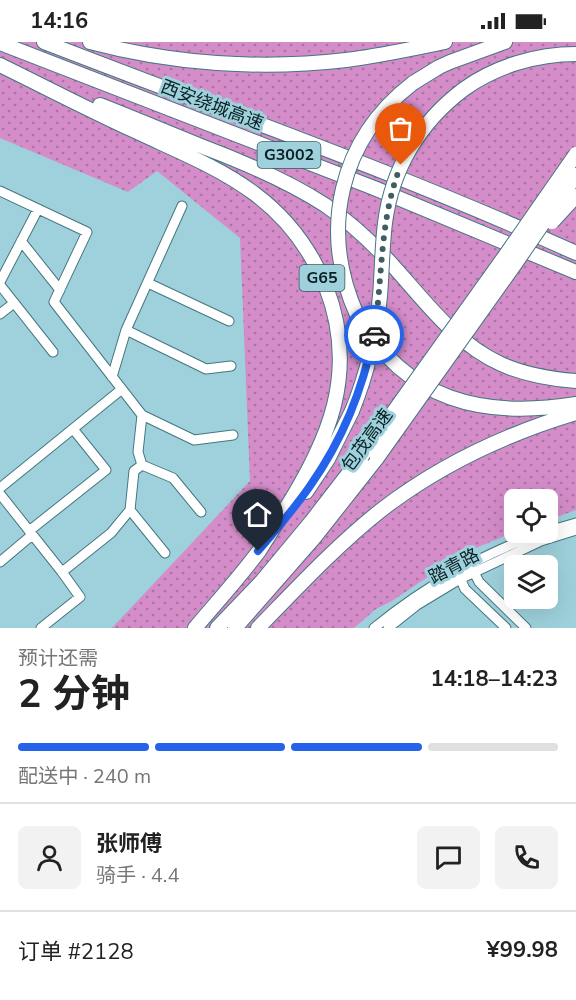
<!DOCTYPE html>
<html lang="zh">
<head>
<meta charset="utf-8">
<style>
	body { margin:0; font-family:"Nunito Sans","Noto Sans SC",sans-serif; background:#f2f2f2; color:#222; height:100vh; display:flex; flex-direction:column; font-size:22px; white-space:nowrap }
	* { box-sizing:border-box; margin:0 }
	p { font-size:20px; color:#767676 }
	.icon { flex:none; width:33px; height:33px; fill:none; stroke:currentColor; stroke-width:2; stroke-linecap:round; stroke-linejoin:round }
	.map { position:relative; height:586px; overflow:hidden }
	.drawer { display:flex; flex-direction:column; background:#fff; flex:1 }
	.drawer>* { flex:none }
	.buttons { position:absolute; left:504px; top:447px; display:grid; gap:12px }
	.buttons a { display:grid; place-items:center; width:54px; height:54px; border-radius:9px; background:#fff; box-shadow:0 6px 24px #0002; font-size:30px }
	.pin { position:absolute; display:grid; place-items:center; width:51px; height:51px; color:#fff; margin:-62px -26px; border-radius:50% 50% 50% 0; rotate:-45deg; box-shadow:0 0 6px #0007 }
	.pin .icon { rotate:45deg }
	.courier { position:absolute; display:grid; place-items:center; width:60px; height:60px; margin:-30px; border:4px solid #2563eb; border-radius:50%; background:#fff; color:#222; box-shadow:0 2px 8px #0007 }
	.head em { font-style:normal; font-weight:700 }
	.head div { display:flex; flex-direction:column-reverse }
	.head { display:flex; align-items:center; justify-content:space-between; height:102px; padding:0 18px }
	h1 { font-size:39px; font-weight:700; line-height:45px }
	.bar { display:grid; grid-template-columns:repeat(4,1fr); gap:9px 6px; align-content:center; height:72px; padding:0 18px }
	.bar i { height:8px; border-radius:4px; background:#e0e0e0 }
	.bar .current { background:#2563eb }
	.bar p { grid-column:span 4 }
	.line { display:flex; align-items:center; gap:15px; padding:0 18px; border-top:2px solid #e0e0e0 }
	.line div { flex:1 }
	.round { display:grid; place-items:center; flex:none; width:63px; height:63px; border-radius:9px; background:#f2f2f2 }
	.status { display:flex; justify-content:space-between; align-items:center; height:42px; padding:0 30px; background:#fff; direction:ltr }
	.status svg { height:16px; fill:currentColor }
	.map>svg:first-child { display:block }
	.grass { fill:url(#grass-dots) }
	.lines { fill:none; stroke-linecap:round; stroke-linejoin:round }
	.minor-casing { stroke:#457680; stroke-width:11 }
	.highway-casing { stroke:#457680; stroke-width:16 }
	.minor { stroke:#fff; stroke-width:9 }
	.highway { stroke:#fff; stroke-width:14 }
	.highway-bridge-casing { stroke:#457680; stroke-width:16; stroke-linecap:butt }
	.highway-bridge { stroke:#fff; stroke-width:14 }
	.done { stroke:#3e5e64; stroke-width:6; stroke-dasharray:0 10.8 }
	.route { stroke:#2563eb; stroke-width:8 }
	.labels { text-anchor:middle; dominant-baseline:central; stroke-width:6; stroke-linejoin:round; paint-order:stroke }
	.shield { fill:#9ed1dc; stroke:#37555b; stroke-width:1.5 }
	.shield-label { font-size:16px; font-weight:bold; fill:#0b2024 }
	.street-label { font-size:18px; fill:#0b2024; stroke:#9ed1dc }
</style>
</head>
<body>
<div class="status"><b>14:16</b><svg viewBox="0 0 49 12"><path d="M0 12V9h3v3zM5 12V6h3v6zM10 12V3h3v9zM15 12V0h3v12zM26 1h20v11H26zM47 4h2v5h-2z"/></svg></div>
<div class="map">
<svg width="576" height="586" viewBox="0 0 576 586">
	<defs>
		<pattern id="grass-dots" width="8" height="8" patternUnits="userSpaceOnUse" patternTransform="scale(1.5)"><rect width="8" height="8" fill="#d48dc9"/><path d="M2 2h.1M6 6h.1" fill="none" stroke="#aa73a3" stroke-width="1.8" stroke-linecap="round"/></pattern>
	</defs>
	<rect width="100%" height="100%" fill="#9ed1dc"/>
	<path class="grass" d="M0 0H576V468L548 478V458H514V490L476 506 432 532 392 559 376 567 354 586H112L250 439 240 196 157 129 128 150 0 96Z"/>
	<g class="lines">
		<defs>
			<path id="minor" d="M0 149 87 190 54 260 142 373 138 410 142 423 134 429 130 468 111 491 62 530 80 555 41 586
				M21 199 60 248
				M0 240 38 167
				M148 241 229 279
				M0 243 53 310
				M0 272 14 261
				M126 288 206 327 231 324
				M112 335 126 288 182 164
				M142 373 194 398 233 393
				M142 423 173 436 201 470
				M0 446 122 347
				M0 452 62 530
				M130 468 165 511
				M29 489 106 428 73 387
				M548 489 576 481
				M0 520 32 493
				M472 526 479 540 526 586
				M459 534 465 547 506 586
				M374 586C427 543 479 514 543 490
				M388 586 417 563 460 537 541 499 576 488"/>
			<path id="highway" d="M44 0C222 69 402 132 576 211
				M90 0C172 22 261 28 346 18 379 14 412 7 445 0
				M0 1 374 146 576 230
				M0 23C45 45 89 68 135 89 175 108 219 125 255 152 287 176 311 208 326 245 359 330 329 399 283 471 275 483 267 497 259 509 239 536 216 561 195 586
				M413 41 439 25 450 20 505 0
				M100 63C136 77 171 92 206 106 248 122 288 139 325 163 347 178 366 195 384 214 421 253 451 299 501 322 525 333 550 337 576 339
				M357 273C406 359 483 377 576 362
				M306 450 328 417 352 369
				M217 586 262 539 311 480 362 414
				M235 586 314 496 377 416
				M258 586C297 546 336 504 380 469 438 424 506 392 576 371"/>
		</defs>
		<use href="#minor" class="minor-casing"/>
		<use href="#highway" class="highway-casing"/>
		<use href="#minor" class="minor"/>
		<use href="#highway" class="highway"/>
		<defs>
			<path id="highway-bridge" d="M552 180 576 154
				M357 273C319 188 339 98 413 41
				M352 369C367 332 376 294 380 254 382 230 382 205 385 181 392 126 420 80 464 47 496 24 537 12 576 12
				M362 414 505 214 576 112
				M377 416 515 222 576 133"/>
		</defs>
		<use href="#highway-bridge" class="highway-bridge-casing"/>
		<use href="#highway-bridge" class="highway-bridge"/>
	</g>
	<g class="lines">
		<path class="done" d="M374 293C383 236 379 177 401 123"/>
		<path class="route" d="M258 509C276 488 294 467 310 444 343 397 362 349 374 293"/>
	</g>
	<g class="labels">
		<g class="shield">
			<rect x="257.5" y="100" width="63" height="26" rx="4.5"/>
			<rect x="299.5" y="223" width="45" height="26" rx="4.5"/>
		</g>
		<g class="shield-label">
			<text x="289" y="113">G3002</text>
			<text x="322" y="236">G65</text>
		</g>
		<g class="street-label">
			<text transform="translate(212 63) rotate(21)">西安绕城高速</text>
			<text transform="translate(367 398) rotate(-54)">包茂高速</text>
			<text transform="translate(454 524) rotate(-28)">踏青路</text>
		</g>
	</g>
</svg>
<div class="buttons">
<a><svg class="icon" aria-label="locate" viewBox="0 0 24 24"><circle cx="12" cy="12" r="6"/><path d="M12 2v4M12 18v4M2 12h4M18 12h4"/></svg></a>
<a><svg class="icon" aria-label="layers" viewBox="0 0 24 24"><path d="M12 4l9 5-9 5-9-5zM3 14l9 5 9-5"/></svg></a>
</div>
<div class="pin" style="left:401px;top:123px;background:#ea580c"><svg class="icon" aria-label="bag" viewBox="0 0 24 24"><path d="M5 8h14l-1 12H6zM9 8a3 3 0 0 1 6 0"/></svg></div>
<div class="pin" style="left:258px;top:509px;background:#1f2937"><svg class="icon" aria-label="home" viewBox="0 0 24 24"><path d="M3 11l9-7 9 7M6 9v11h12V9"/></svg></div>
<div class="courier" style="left:374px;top:293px"><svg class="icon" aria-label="car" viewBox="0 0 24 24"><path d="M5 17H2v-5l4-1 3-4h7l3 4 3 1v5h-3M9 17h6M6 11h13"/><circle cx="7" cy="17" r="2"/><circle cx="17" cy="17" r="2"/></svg></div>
</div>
<section class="drawer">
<div class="head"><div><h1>2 分钟</h1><p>预计还需</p></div><em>14:18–14:23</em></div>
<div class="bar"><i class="current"></i><i class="current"></i><i class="current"></i><i></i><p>配送中 · 240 m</p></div>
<div class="line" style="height:108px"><a class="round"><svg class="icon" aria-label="person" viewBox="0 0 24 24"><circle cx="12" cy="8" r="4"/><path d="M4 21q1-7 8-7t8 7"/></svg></a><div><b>张师傅</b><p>骑手 · 4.4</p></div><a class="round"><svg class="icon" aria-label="chat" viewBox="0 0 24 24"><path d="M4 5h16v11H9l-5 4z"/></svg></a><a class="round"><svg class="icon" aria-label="phone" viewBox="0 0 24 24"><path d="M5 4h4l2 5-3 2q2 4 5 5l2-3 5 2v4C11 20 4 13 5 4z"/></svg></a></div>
<div class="line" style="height:78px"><div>订单 #2128</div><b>¥99.98</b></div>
</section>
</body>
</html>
